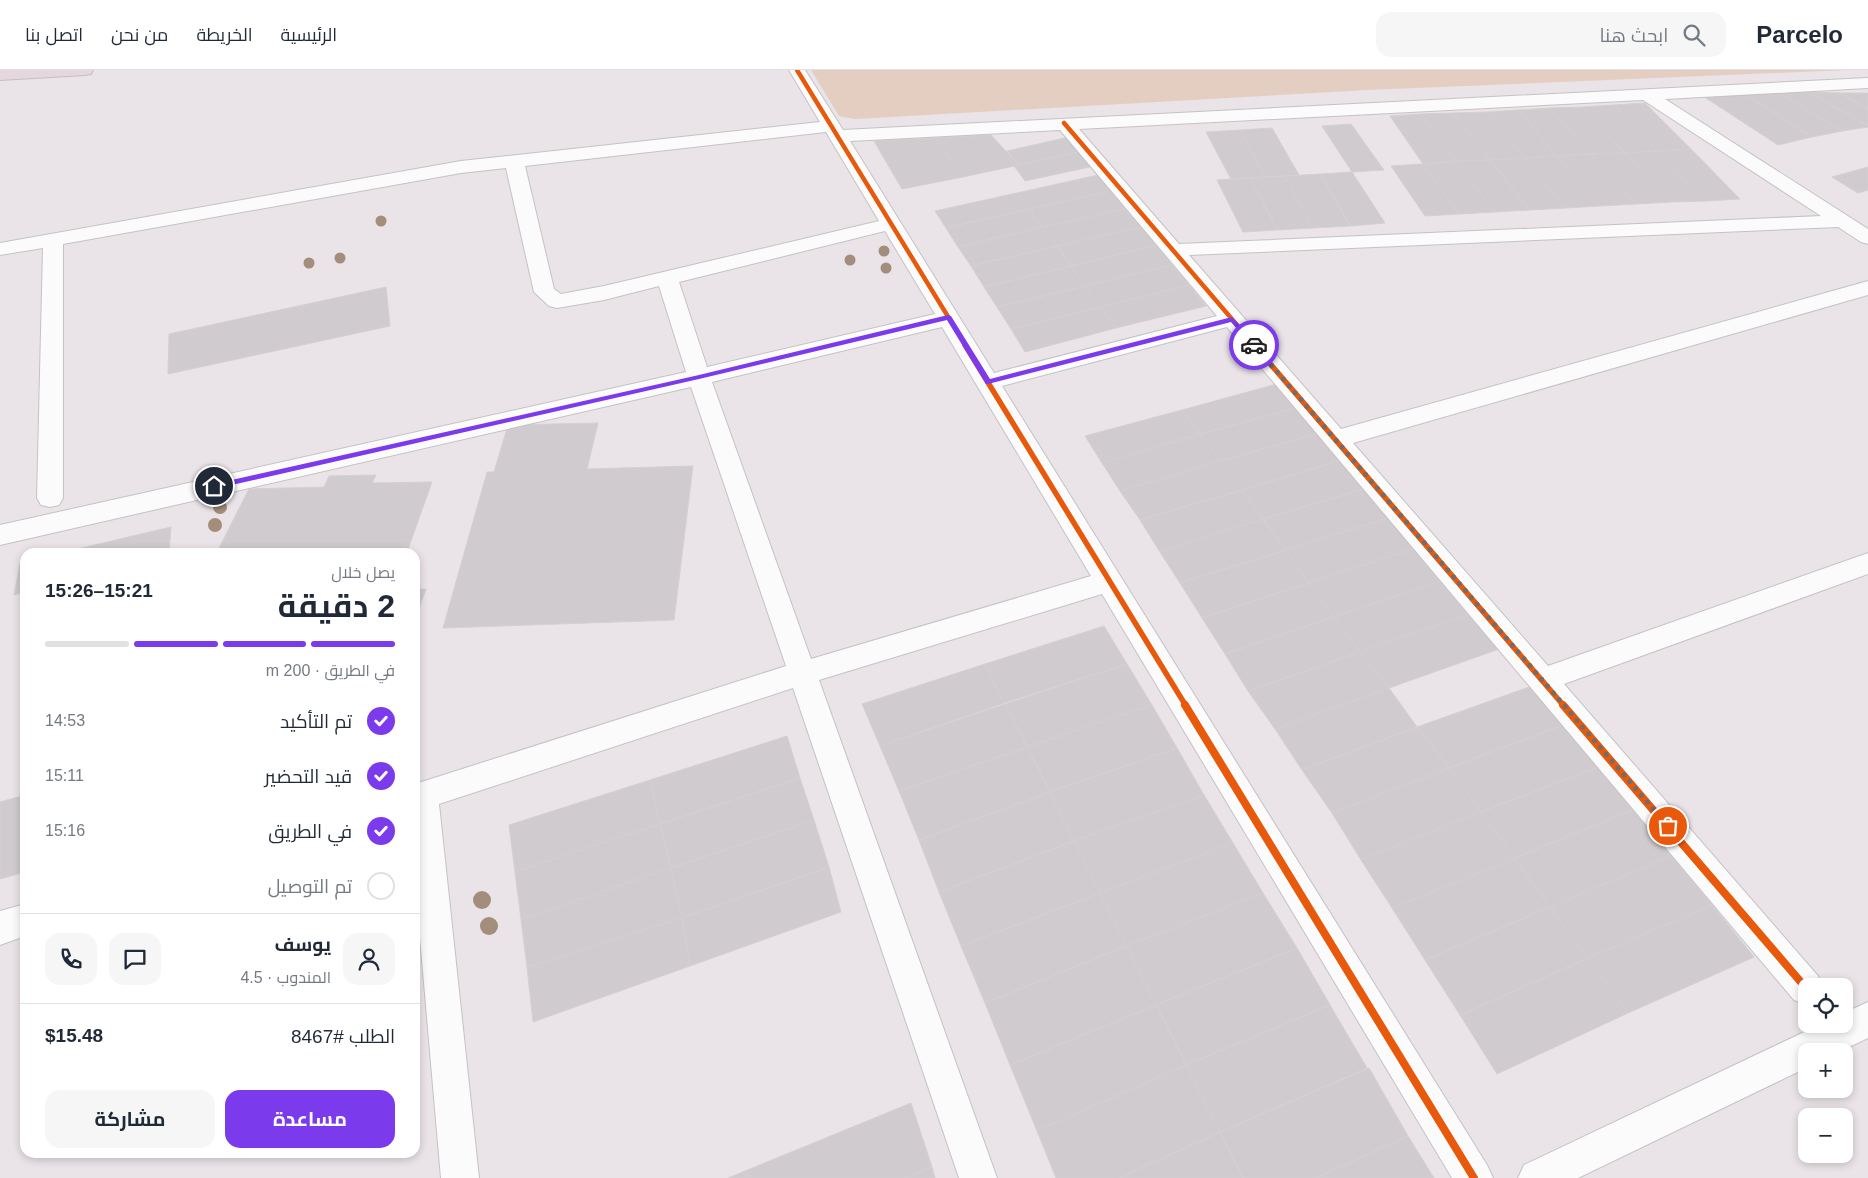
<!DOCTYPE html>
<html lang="ar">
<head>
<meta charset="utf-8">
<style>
	body { margin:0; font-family:Arial,Cairo,sans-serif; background:#f6f6f7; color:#1f2937; direction:rtl; height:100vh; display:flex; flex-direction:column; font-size:19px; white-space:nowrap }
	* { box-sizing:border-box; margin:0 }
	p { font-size:16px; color:#747a83 }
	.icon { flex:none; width:28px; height:28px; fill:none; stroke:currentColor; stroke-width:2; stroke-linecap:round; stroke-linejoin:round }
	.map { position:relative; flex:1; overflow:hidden; direction:ltr }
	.drawer { position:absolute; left:20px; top:478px; width:400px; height:610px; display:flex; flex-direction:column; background:#fff; border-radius:15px; box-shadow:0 2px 8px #0003; direction:rtl }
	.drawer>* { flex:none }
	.controls { position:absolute; left:1798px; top:908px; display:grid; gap:10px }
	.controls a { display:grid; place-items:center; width:55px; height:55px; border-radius:10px; background:#fff; box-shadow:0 2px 8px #0003; font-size:25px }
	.pin { position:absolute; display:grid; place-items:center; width:42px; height:42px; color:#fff; margin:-21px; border:2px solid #fff; border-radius:50%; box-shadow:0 1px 5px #0007 }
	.courier { position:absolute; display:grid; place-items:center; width:50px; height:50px; margin:-25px; border:4px solid #7c3aed; border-radius:50%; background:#fff; color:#222; box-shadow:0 1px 6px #0007 }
	.summary em { font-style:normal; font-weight:700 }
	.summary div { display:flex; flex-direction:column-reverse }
	.summary { display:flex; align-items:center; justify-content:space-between; height:85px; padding:0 25px }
	h1 { font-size:32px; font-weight:700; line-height:38px }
	.bar { display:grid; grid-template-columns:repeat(4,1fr); gap:8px 5px; align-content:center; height:60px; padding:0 25px }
	.bar i { height:6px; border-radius:4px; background:#e0e1e3 }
	.bar .on { background:#7c3aed }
	.bar p { grid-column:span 4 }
	.line { display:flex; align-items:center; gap:12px; padding:0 25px; border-top:1px solid #e0e1e3 }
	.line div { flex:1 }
	.round { display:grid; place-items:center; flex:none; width:52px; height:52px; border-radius:15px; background:#f6f6f7 }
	ol { padding:0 25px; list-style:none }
	li { display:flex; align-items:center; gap:15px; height:55px }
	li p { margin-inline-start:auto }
	li .icon { padding:5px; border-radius:50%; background:#7c3aed; color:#fff; stroke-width:4 }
	li:last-child { color:#747a83 }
	li i { width:28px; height:28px; border:2px solid #e0e1e3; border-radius:50% }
	.action { display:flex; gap:10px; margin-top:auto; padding:10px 25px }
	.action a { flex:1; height:58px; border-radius:15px; background:#7c3aed; color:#fff; font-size:20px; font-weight:700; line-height:58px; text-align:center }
	.action a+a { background:#f6f6f7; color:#1f2937 }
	header { display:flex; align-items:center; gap:30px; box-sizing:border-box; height:70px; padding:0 25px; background:#fff; border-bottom:1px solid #e0e1e3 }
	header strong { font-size:24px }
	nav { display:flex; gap:28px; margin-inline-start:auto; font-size:18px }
	.search { width:350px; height:45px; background:#f6f6f7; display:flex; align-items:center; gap:12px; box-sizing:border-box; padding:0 18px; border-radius:15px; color:#747a83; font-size:19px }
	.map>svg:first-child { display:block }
	.green { fill:#e4cec1 }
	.building { fill:#d0cbce; stroke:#d5cfd3 }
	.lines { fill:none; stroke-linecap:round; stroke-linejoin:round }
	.minor-casing { stroke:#c4c3c4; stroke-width:2 }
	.major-casing { stroke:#c2bfc1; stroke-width:2 }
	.minor { fill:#fcfbfc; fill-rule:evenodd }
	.major { fill:#e6d6de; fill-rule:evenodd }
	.cycleway-far2-casing { stroke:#fff; stroke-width:7 }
	.cycleway-far1-casing { stroke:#fff; stroke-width:9 }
	.cycleway-casing { stroke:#fff; stroke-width:11 }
	.cycleway-far2 { stroke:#e8590c; stroke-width:4.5 }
	.cycleway-far1 { stroke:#e8590c; stroke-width:5.5 }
	.cycleway { stroke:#e8590c; stroke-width:8 }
	.tree { fill:#a28e7a }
	.route { fill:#7c3aed }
	.done { stroke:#6f6d6e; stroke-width:5; stroke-dasharray:0 9 }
</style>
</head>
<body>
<header>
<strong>Parcelo</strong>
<div class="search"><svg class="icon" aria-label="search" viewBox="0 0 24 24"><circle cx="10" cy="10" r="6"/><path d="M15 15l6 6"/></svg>ابحث هنا</div>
<nav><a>الرئيسية</a><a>الخريطة</a><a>من نحن</a><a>اتصل بنا</a></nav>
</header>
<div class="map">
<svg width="1868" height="1108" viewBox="0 0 1868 1108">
	<rect width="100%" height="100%" fill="#eae3e8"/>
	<path class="green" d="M811 0H1847L1367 20 855 49 839 46Z"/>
	<path class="building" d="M1740 21 1812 67 1778 75 1706 28Z
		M1809 22 1868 56V57L1842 61 1779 23Z
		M1809 22 1840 23 1868 39V56Z
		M1743 23H1779L1842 61 1812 67Z
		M1840 23H1868V39Z
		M1645 33 1691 79 1657 81 1614 35Z
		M1614 35 1657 81 1625 83 1583 37Z
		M1583 37 1625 83 1591 84 1550 38Z
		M1550 38 1591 84 1557 86 1518 40Z
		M1518 40 1557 86 1525 88 1487 42Z
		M1487 42 1525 88 1490 90 1454 43Z
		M1454 43 1490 90 1456 91 1421 44Z
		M1421 44 1456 91 1423 94 1390 46Z
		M1351 54 1384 100 1352 102 1322 56Z
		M1272 58 1299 105 1265 107 1240 60Z
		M1240 60 1265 107 1231 109 1206 62Z
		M991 65 1019 95 963 107 935 68Z
		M1069 67 1081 81 1019 95 1007 81Z
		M935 68 963 107 902 119 874 71Z
		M1691 79 1740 129 1706 131 1657 81Z
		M1081 81 1094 96 1025 111 1014 96Z
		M1657 81 1706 131 1671 132 1625 83Z
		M1625 83 1671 132 1636 134 1591 84Z
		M1591 84 1636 134 1600 136 1557 86Z
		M1557 86 1600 136 1565 138 1525 88Z
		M1525 88 1565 138 1530 140 1490 90Z
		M1490 90 1530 140 1494 142 1456 91Z
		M1456 91 1494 142 1459 144 1423 94Z
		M1423 94 1459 144 1425 146 1391 96Z
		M1868 97V120L1858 123 1832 107Z
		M1352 102 1385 153 1351 156 1320 104Z
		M1320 104 1350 156 1313 158 1285 106Z
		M1098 105 1111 121 1029 139 1017 123Z
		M1285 106 1313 158 1277 160 1250 108Z
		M1250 108 1277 160 1243 162 1217 110Z
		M1111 121 1125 139 1042 157 1029 139Z
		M1017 123 1029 139 946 158 935 141Z
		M1029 139 1042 157 958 177 946 158Z
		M1125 139 1141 157 1057 176 1042 157Z
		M1042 157 1057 176 971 196 958 177Z
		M1141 157 1156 175 1071 196 1057 176Z
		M1156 175 1172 195 1085 216 1071 196Z
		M1057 176 1071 196 984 217 971 196Z
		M1172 195 1189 215 1100 237 1085 216Z
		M1071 196 1085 216 997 237 984 217Z
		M1189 215 1206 236 1116 258 1100 237Z
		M1085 216 1100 237 1011 259 997 237Z
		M386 217 390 256 168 304 169 264Z
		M1100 237 1116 258 1025 282 1011 259Z
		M1277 314 1296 338 1200 364 1182 340Z
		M1296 338 1317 364 1220 391 1200 364Z
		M1182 340 1200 364 1102 393 1085 366Z
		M598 353 587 399 693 396 674 550 443 558 487 402H494L508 355Z
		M1200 364 1220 391 1120 421 1102 393Z
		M1317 364 1341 390 1242 420 1220 391Z
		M1341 390 1364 419 1263 449 1242 420Z
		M1220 391 1242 420 1140 450 1120 421Z
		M376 405 372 413 432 412 407 482H217L249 419 324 417 329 406Z
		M1364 419 1388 448 1286 480 1263 449Z
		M1242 420 1263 449 1160 482 1140 450Z
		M1388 448 1413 479 1309 513 1286 480Z
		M1263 449 1286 480 1180 513 1160 482Z
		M171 457 169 482H65Z
		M1413 479 1440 511 1334 547 1309 513Z
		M1286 480 1309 513 1202 548 1180 513Z
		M25 492V522L14 525 20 493Z
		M1440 511 1468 545 1360 582 1334 547Z
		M1309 513 1334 547 1225 584 1202 548Z
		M415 519H426L416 547H415Z
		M1468 545 1499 579 1389 618 1360 582Z
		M1334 547 1360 582 1248 621 1225 584Z
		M1104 556 1127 594 1004 633 985 594Z
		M1360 582 1389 618 1275 659 1248 621Z
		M985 594 1004 633 880 676 862 634Z
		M1127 594 1152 635 1027 677 1005 634Z
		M1529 617 1563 655 1449 698 1417 657Z
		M1389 618 1417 657 1302 700 1275 659Z
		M1005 634 1027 677 899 721 880 676Z
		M1152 635 1177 678 1050 722 1027 677Z
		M1563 655 1598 697 1481 742 1449 698Z
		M1417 657 1449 698 1332 743 1302 700Z
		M787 666 800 708 660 754 650 710Z
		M1027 677 1050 722 919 770 899 721Z
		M1177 678 1204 725 1074 771 1050 722Z
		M1598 697 1633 740 1515 788 1481 742Z
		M1449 698 1481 742 1361 790 1332 743Z
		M800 708 814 750 671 798 660 754Z
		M650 710 660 754 515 802 509 755Z
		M1050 722 1074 771 939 822 919 770Z
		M25 725V802L0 809V732Z
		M1204 725 1233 773 1100 823 1074 771Z
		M1633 740 1671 786 1550 837 1515 788Z
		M1481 742 1515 788 1392 838 1361 790Z
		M814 750 829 797 682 848 671 798Z
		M660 754 671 798 521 849 515 802Z
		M1074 771 1100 823 961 876 939 822Z
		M1233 773 1263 823 1126 876 1100 823Z
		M1671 786 1712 835 1588 888 1550 837Z
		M1515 788 1550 837 1425 890 1392 838Z
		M829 797 841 842 690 896 682 848Z
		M671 798 682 848 527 897 521 849Z
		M1100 823 1126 876 985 933 961 876Z
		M1263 823 1297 878 1156 935 1126 876Z
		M1712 835 1754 887 1628 943 1588 888Z
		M1550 837 1588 888 1460 945 1425 890Z
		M682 848 690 896 533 952 527 897Z
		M1126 876 1156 935 1010 995 985 933Z
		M1297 878 1330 935 1186 995 1156 935Z
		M1588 888 1628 943 1497 1004 1460 945Z
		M1156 935 1186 995 1037 1061 1010 995Z
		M1330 935 1367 998 1220 1062 1186 995Z
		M1186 995 1220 1062 1119 1108H1056L1037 1061Z
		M1369 998 1408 1066 1316 1108H1243L1220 1062Z
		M911 1033 932 1097 904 1108H747L745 1101Z
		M1220 1062 1243 1108H1119Z
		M1408 1066 1434 1108H1316Z
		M932 1097 935 1108H904Z
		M745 1101 747 1108H728Z"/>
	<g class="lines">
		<defs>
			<path id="minor" d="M789 0H805L843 60 1868 8V18L1665 29 1868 159V174L1861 172 1838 157 1189 185 1341 359 1868 211V225L1353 373 1548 596 1868 483V504L1564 614 1818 906 1822 916H1806V935L1794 930 1227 257 1002 316 1487 1095 1493 1108H1452L1102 524 819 610 997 1108H959L793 618 439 734 479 1108H441L415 810V714L786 596 691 317 0 475V455L686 302 659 216 604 230 557 238 549 236 534 222 506 98 461 103 63 174V428L59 435 50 437 41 435 37 428 43 178 0 185V173L461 91 820 52ZM1643 30 1821 146 1179 174 1079 59ZM1060 60 1217 246 994 303 850 71ZM826 62 879 151 604 216 561 224 554 219 525 96ZM885 161 935 244 707 297 679 212ZM942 257 1091 506 811 589 712 312Z
				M25 834V866L0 875V841Z
				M1868 932V968L1841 981H1806V998L1578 1108H1518L1524 1095 1821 954H1844V943Z"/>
			<path id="major" d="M0 0H93L91 4 85 5 0 10Z"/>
		</defs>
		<use href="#minor" class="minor-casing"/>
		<use href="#major" class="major-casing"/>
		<use href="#minor" class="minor"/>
		<use href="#major" class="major"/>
		<defs>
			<path id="cycleway-far2" d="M797 0 966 276
				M1064 53 1255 276"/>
			<path id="cycleway-far1" d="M965 275 1186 636
				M1254 275 1564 636"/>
			<path id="cycleway" d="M1185 635 1474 1108
				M1563 635 1806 918"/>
		</defs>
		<use href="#cycleway-far2" class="cycleway-far2-casing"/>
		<use href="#cycleway-far1" class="cycleway-far1-casing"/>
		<use href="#cycleway" class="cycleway-casing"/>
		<use href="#cycleway-far2" class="cycleway-far2"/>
		<use href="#cycleway-far1" class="cycleway-far1"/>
		<use href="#cycleway" class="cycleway"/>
	</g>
	<g class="tree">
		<circle cx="381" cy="151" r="5.5"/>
		<circle cx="884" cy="181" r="5.5"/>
		<circle cx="340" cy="188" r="5.5"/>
		<circle cx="850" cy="190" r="5.5"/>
		<circle cx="309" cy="193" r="5.5"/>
		<circle cx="886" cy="198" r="5.5"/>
		<circle cx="220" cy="437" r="7"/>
		<circle cx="215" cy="455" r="7"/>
		<circle cx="482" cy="830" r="9"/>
		<circle cx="489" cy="856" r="9"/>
	</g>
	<path class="route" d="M948 245 951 246 990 309 1232 247 1258 275 1252 276 1231 252 988 314H986L947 250 699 309 214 419 210 416 214 414 699 305Z"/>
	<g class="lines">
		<path class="done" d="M1254 275 1668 756"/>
	</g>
</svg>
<div class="controls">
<a><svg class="icon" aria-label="locate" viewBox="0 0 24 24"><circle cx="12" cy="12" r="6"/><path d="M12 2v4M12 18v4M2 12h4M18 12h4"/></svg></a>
<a>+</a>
<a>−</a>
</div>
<div class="pin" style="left:1668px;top:756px;background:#ea580c"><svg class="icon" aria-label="bag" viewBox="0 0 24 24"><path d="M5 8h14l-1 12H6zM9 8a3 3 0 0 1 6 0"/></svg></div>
<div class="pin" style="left:214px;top:416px;background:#1f2937"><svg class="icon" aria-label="home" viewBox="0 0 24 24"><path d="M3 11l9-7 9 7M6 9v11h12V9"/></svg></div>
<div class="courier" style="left:1254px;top:275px"><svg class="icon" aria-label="car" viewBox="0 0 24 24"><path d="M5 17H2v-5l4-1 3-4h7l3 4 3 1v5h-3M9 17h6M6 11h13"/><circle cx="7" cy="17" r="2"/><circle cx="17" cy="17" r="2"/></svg></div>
<section class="drawer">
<div class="summary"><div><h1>2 دقيقة</h1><p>يصل خلال</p></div><em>15:21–15:26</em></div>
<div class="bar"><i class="on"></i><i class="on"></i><i class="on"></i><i></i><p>في الطريق · 200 m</p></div>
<ol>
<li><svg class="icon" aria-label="check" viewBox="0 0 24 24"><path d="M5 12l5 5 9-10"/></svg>تم التأكيد<p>14:53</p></li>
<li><svg class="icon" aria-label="check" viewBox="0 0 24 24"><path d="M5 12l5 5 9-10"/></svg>قيد التحضير<p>15:11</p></li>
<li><svg class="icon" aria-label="check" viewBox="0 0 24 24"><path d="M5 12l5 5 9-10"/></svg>في الطريق<p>15:16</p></li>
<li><i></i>تم التوصيل</li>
</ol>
<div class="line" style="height:90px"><a class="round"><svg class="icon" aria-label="person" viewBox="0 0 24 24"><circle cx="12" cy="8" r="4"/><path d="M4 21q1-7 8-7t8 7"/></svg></a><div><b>يوسف</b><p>المندوب · 4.5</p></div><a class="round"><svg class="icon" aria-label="chat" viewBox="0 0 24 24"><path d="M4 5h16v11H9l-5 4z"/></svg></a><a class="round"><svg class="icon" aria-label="phone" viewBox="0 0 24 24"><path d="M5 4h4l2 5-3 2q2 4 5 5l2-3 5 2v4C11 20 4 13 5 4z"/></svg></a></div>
<div class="line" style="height:65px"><div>الطلب #8467</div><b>$15.48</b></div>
<div class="action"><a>مساعدة</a><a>مشاركة</a></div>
</section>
</div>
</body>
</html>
